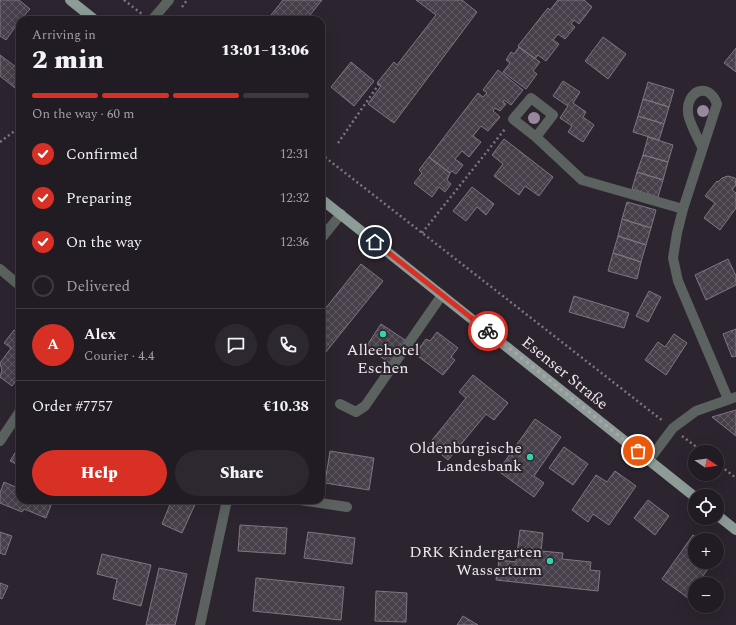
<!DOCTYPE html>
<html lang="en">
<head>
<meta charset="utf-8">
<style>
	body { margin:0; font-family:Spectral,serif; background:#2d2830; color:#f1f3f6; height:100vh; display:flex; flex-direction:column; font-size:15px; white-space:nowrap }
	* { box-sizing:border-box; margin:0 }
	p { font-size:13px; color:#a2a1a6 }
	.icon { flex:none; width:22px; height:22px; fill:none; stroke:currentColor; stroke-width:2; stroke-linecap:round; stroke-linejoin:round }
	.map { position:relative; flex:1; overflow:hidden }
	.sheet { position:absolute; left:16px; top:16px; width:309px; height:488px; display:flex; flex-direction:column; background:#211b23; border-radius:12px; box-shadow:0 4px 16px #0002,0 0 0 1px #3e3941 }
	.sheet>* { flex:none }
	.needle { width:26px; rotate:103deg }
	.controls { position:absolute; left:688px; top:445px; display:grid; gap:8px }
	.controls a { display:grid; place-items:center; width:36px; height:36px; border-radius:50%; background:#211b23; box-shadow:0 4px 16px #0002,0 0 0 1px #3e3941; font-size:20px }
	.pin { position:absolute; display:grid; place-items:center; width:34px; height:34px; color:#fff; margin:-17px; border:2px solid #fff; border-radius:50%; box-shadow:0 1px 4px #0007 }
	.courier { position:absolute; display:grid; place-items:center; width:40px; height:40px; margin:-20px; border:3px solid #d93025; border-radius:50%; background:#fff; color:#222; box-shadow:0 1px 5px #0007 }
	.headline em { font-style:normal; font-weight:800 }
	.headline div { display:flex; flex-direction:column-reverse }
	.headline { display:flex; align-items:center; justify-content:space-between; height:68px; padding:0 16px }
	h1 { font-size:26px; font-weight:800; line-height:30px }
	.bar { display:grid; grid-template-columns:repeat(4,1fr); gap:6px 4px; align-content:center; height:48px; padding:0 16px }
	.bar i { height:5px; border-radius:3px; background:#3e3941 }
	.bar .current { background:#d93025 }
	.bar p { grid-column:span 4 }
	.line { display:flex; align-items:center; gap:10px; padding:0 16px; border-top:1px solid #3e3941 }
	.line div { flex:1 }
	.round { display:grid; place-items:center; flex:none; width:42px; height:42px; border-radius:21px; background:#2d2830 }
	ol { padding:0 16px; list-style:none }
	li { display:flex; align-items:center; gap:12px; height:44px }
	li p { margin-inline-start:auto }
	li .icon { padding:4px; border-radius:50%; background:#d93025; color:#fff; stroke-width:4 }
	li:last-child { color:#a2a1a6 }
	li i { width:22px; height:22px; border:2px solid #3e3941; border-radius:50% }
	.cta { display:flex; gap:8px; margin-top:auto; padding:8px 16px }
	.cta a { flex:1; height:46px; border-radius:24px; background:#d93025; color:#fff; font-size:16px; font-weight:800; line-height:46px; text-align:center }
	.cta a+a { background:#2d2830; color:#f1f3f6 }
	.map>svg:first-child { display:block }
	.building { fill:url(#building-cross-hatch); stroke:#807683 }
	.lines { fill:none; stroke-linecap:round; stroke-linejoin:round }
	.path { stroke:#7d7680; stroke-width:2.5; stroke-dasharray:2 3; stroke-linecap:butt }
	.minor { stroke:#5b625f; stroke-width:10 }
	.major { stroke:#8d9c96; stroke-width:10 }
	.tree { fill:#97899c }
	.done { stroke:#a9a3ab; stroke-width:4; stroke-dasharray:0 7.2 }
	.route { stroke:#d93025; stroke-width:5 }
	.poi-dot { fill:#34d4a8; stroke:#2c242f; stroke-width:1.5 }
	.labels { text-anchor:middle; dominant-baseline:central; stroke-width:4; stroke-linejoin:round; paint-order:stroke }
	.poi-label { font-size:16px; fill:#ece7ee; stroke:#2c242f; text-anchor:end }
	.street-label { font-size:16px; fill:#ece7ee; stroke:#2c242f }
</style>
</head>
<body>
<div class="map">
<svg width="736" height="625" viewBox="0 0 736 625">
	<defs>
		<pattern id="building-cross-hatch" width="8" height="8" patternUnits="userSpaceOnUse"><rect width="8" height="8" fill="#473f4a"/><path d="M0 0l8 8M0 8l8-8" fill="none" stroke="#625b64"/></pattern>
	</defs>
	<rect width="100%" height="100%" fill="#2c242f"/>
	<path class="building" d="M0 0H19L30 9 20 20 6 40 0 36Z
		M283 0H322L306 20H267Z
		M416 0H462L477 12 394 123 368 104 381 86 377 83 394 62 397 65 436 15Z
		M558 0H584L592 7 579 24 574 20 571 24 575 27 565 39 558 34 553 40 559 44 546 61 538 55 535 59 518 46 548 8 550 10Z
		M603 37 626 54 608 79 585 61Z
		M519 47 540 62 533 71 537 74 526 89 503 72 510 63 506 60 511 52 514 54Z
		M736 48V72L724 63Z
		M0 55 20 70V92L0 76Z
		M351 62 374 81 354 106 331 87Z
		M498 70 523 90 511 105 504 100 503 102 506 104 500 111 495 108 493 111 500 117 488 131 481 126 473 136 481 142 469 157 462 151 455 159 463 165 456 174 452 171 450 173 429 157 478 93 483 97 487 93 483 90Z
		M563 81 580 92 573 103 586 112 583 117 594 125 583 142 568 132 572 126 560 118 568 106 553 96Z
		M648 82 674 90 669 107 643 99Z
		M643 99 669 107 664 124 638 116Z
		M638 116 664 124 659 140 633 132Z
		M648 137 673 145 668 162 643 155Z
		M504 139 553 177 539 196 525 186 519 195 494 176 503 164 492 155Z
		M643 155 668 162 663 180 637 172Z
		M429 157 450 173 447 180 451 184 445 192 439 187 432 197 414 183 422 173 419 170Z
		M637 172 663 180 658 197 632 189Z
		M728 176 735 178 736 185 732 190 736 193V208L720 230 704 218 715 203 705 196 717 181 718 182 722 178Z
		M472 187 494 204 486 215 477 207 466 221 453 211Z
		M627 202 656 210 651 228 622 219Z
		M622 219 651 228 646 245 618 236Z
		M618 236 646 245 641 262 613 253Z
		M613 253 641 262 637 279 608 271Z
		M728 259 736 276V285L706 300 695 275Z
		M361 264 383 281 321 358V314Z
		M649 291 661 297 648 322 636 316Z
		M574 296 629 313 624 328 569 312Z
		M381 324 408 342 393 365 366 347Z
		M736 329V356L732 357 723 334Z
		M14 330 20 335V374L12 386 0 377 2 370 0 363 11 348 4 343Z
		M437 332 458 348 451 357 455 360 443 375 415 354 426 339 430 341Z
		M674 334 687 343 666 375 645 360 658 342 665 347Z
		M473 375 508 403 494 420 486 414 448 460 429 444 466 398 459 392Z
		M736 410V436L712 417Z
		M535 419 561 437 534 476 544 483 534 497 498 471Z
		M20 445V466L10 461Z
		M564 447 588 464 573 485 549 468Z
		M330 451 374 458 369 490 325 483Z
		M615 471 636 486 609 525 593 514 588 522 572 510 596 475 607 482Z
		M4 482 20 489V500H53L46 518 24 509 22 512 0 503V493Z
		M168 500H197L182 533 162 524 171 502Z
		M648 500 669 516 655 535 634 518Z
		M240 525 287 528 285 554 238 551Z
		M520 530 543 533 541 551 563 553 562 559 591 562 590 570 600 571 598 591 496 580 499 560 516 562Z
		M0 532 12 536 5 555 0 553Z
		M308 532 355 538 352 564 304 558Z
		M693 535 699 540H695V562H713L697 584H695V588L688 598 662 579Z
		M102 554 151 565 141 606 113 599 117 579 97 574Z
		M159 568 187 574 175 625H146Z
		M256 578 344 587 341 620 253 611Z
		M0 583 8 586 2 599 0 598Z
		M376 591 407 593 406 622 375 621Z
		M463 616 478 625H457Z"/>
	<g class="lines">
		<path class="path" d="M124 0 142 14
			M182 7 187 0
			M0 142 20 127
			M338 143 379 84
			M321 154 663 421
			M422 233 505 129
			M682 436 703 452
			M717 463 736 478"/>
		<path class="minor" d="M152 20 169 0
			M536 137 553 115 531 98 513 119 536 137 582 180 683 209
			M702 147C698 138 688 121 688 112 686 92 708 80 717 104L683 209 677 233 673 258 678 281 728 399
			M321 239 341 214
			M0 269 20 286
			M340 404 356 412 365 406 442 295
			M0 441 20 411
			M649 460 673 428 696 411 736 397
			M300 500 347 507
			M200 625 227 500"/>
		<path class="major" d="M70 0 95 20
			M321 199 695 497
			M717 515 736 530"/>
	</g>
	<g class="tree">
		<circle cx="703" cy="111" r="6"/>
		<circle cx="534" cy="118" r="6"/>
	</g>
	<g class="lines">
		<path class="done" d="M488 331 638 451"/>
		<path class="route" d="M375 242 488 331"/>
	</g>
	<g class="poi-dot">
		<circle cx="383" cy="334" r="4"/>
		<circle cx="530" cy="457" r="4"/>
		<circle cx="550" cy="561" r="4"/>
	</g>
	<g class="labels">
		<g class="poi-label">
			<text x="383" y="350" text-anchor="middle">Alleehotel<tspan x="383" dy="18">Eschen</tspan></text>
			<text x="522" y="448">Oldenburgische<tspan x="522" dy="18">Landesbank</tspan></text>
			<text x="542" y="552">DRK Kindergarten<tspan x="542" dy="18">Wasserturm</tspan></text>
		</g>
		<g class="street-label">
			<text transform="translate(565 373) rotate(39)">Esenser Straße</text>
		</g>
	</g>
</svg>
<div class="controls">
<a><svg class="needle" viewBox="-14 -14 28 28"><path d="M0-13l5 13h-10z" fill="#e53935"/><path d="M0 13l5-13h-10z" fill="#a2a1a6"/></svg></a>
<a><svg class="icon" aria-label="locate" viewBox="0 0 24 24"><circle cx="12" cy="12" r="6"/><path d="M12 2v4M12 18v4M2 12h4M18 12h4"/></svg></a>
<a>+</a>
<a>−</a>
</div>
<div class="pin" style="left:638px;top:451px;background:#ea580c"><svg class="icon" aria-label="bag" viewBox="0 0 24 24"><path d="M5 8h14l-1 12H6zM9 8a3 3 0 0 1 6 0"/></svg></div>
<div class="pin" style="left:375px;top:242px;background:#1f2937"><svg class="icon" aria-label="home" viewBox="0 0 24 24"><path d="M3 11l9-7 9 7M6 9v11h12V9"/></svg></div>
<div class="courier" style="left:488px;top:331px"><svg class="icon" aria-label="bike" viewBox="0 0 24 24"><circle cx="6" cy="16" r="4"/><circle cx="18" cy="16" r="4"/><path d="M6 16l4-8h5l3 8M10 8l3 8H6M13 5h3"/></svg></div>
<section class="sheet">
<div class="headline"><div><h1>2 min</h1><p>Arriving in</p></div><em>13:01–13:06</em></div>
<div class="bar"><i class="current"></i><i class="current"></i><i class="current"></i><i></i><p>On the way · 60 m</p></div>
<ol>
<li><svg class="icon" aria-label="check" viewBox="0 0 24 24"><path d="M5 12l5 5 9-10"/></svg>Confirmed<p>12:31</p></li>
<li><svg class="icon" aria-label="check" viewBox="0 0 24 24"><path d="M5 12l5 5 9-10"/></svg>Preparing<p>12:32</p></li>
<li><svg class="icon" aria-label="check" viewBox="0 0 24 24"><path d="M5 12l5 5 9-10"/></svg>On the way<p>12:36</p></li>
<li><i></i>Delivered</li>
</ol>
<div class="line" style="height:72px"><b class="round" style="background:#d93025;color:#fff">A</b><div><b>Alex</b><p>Courier · 4.4</p></div><a class="round"><svg class="icon" aria-label="chat" viewBox="0 0 24 24"><path d="M4 5h16v11H9l-5 4z"/></svg></a><a class="round"><svg class="icon" aria-label="phone" viewBox="0 0 24 24"><path d="M5 4h4l2 5-3 2q2 4 5 5l2-3 5 2v4C11 20 4 13 5 4z"/></svg></a></div>
<div class="line" style="height:52px"><div>Order #7757</div><b>€10.38</b></div>
<div class="cta"><a>Help</a><a>Share</a></div>
</section>
</div>
</body>
</html>
